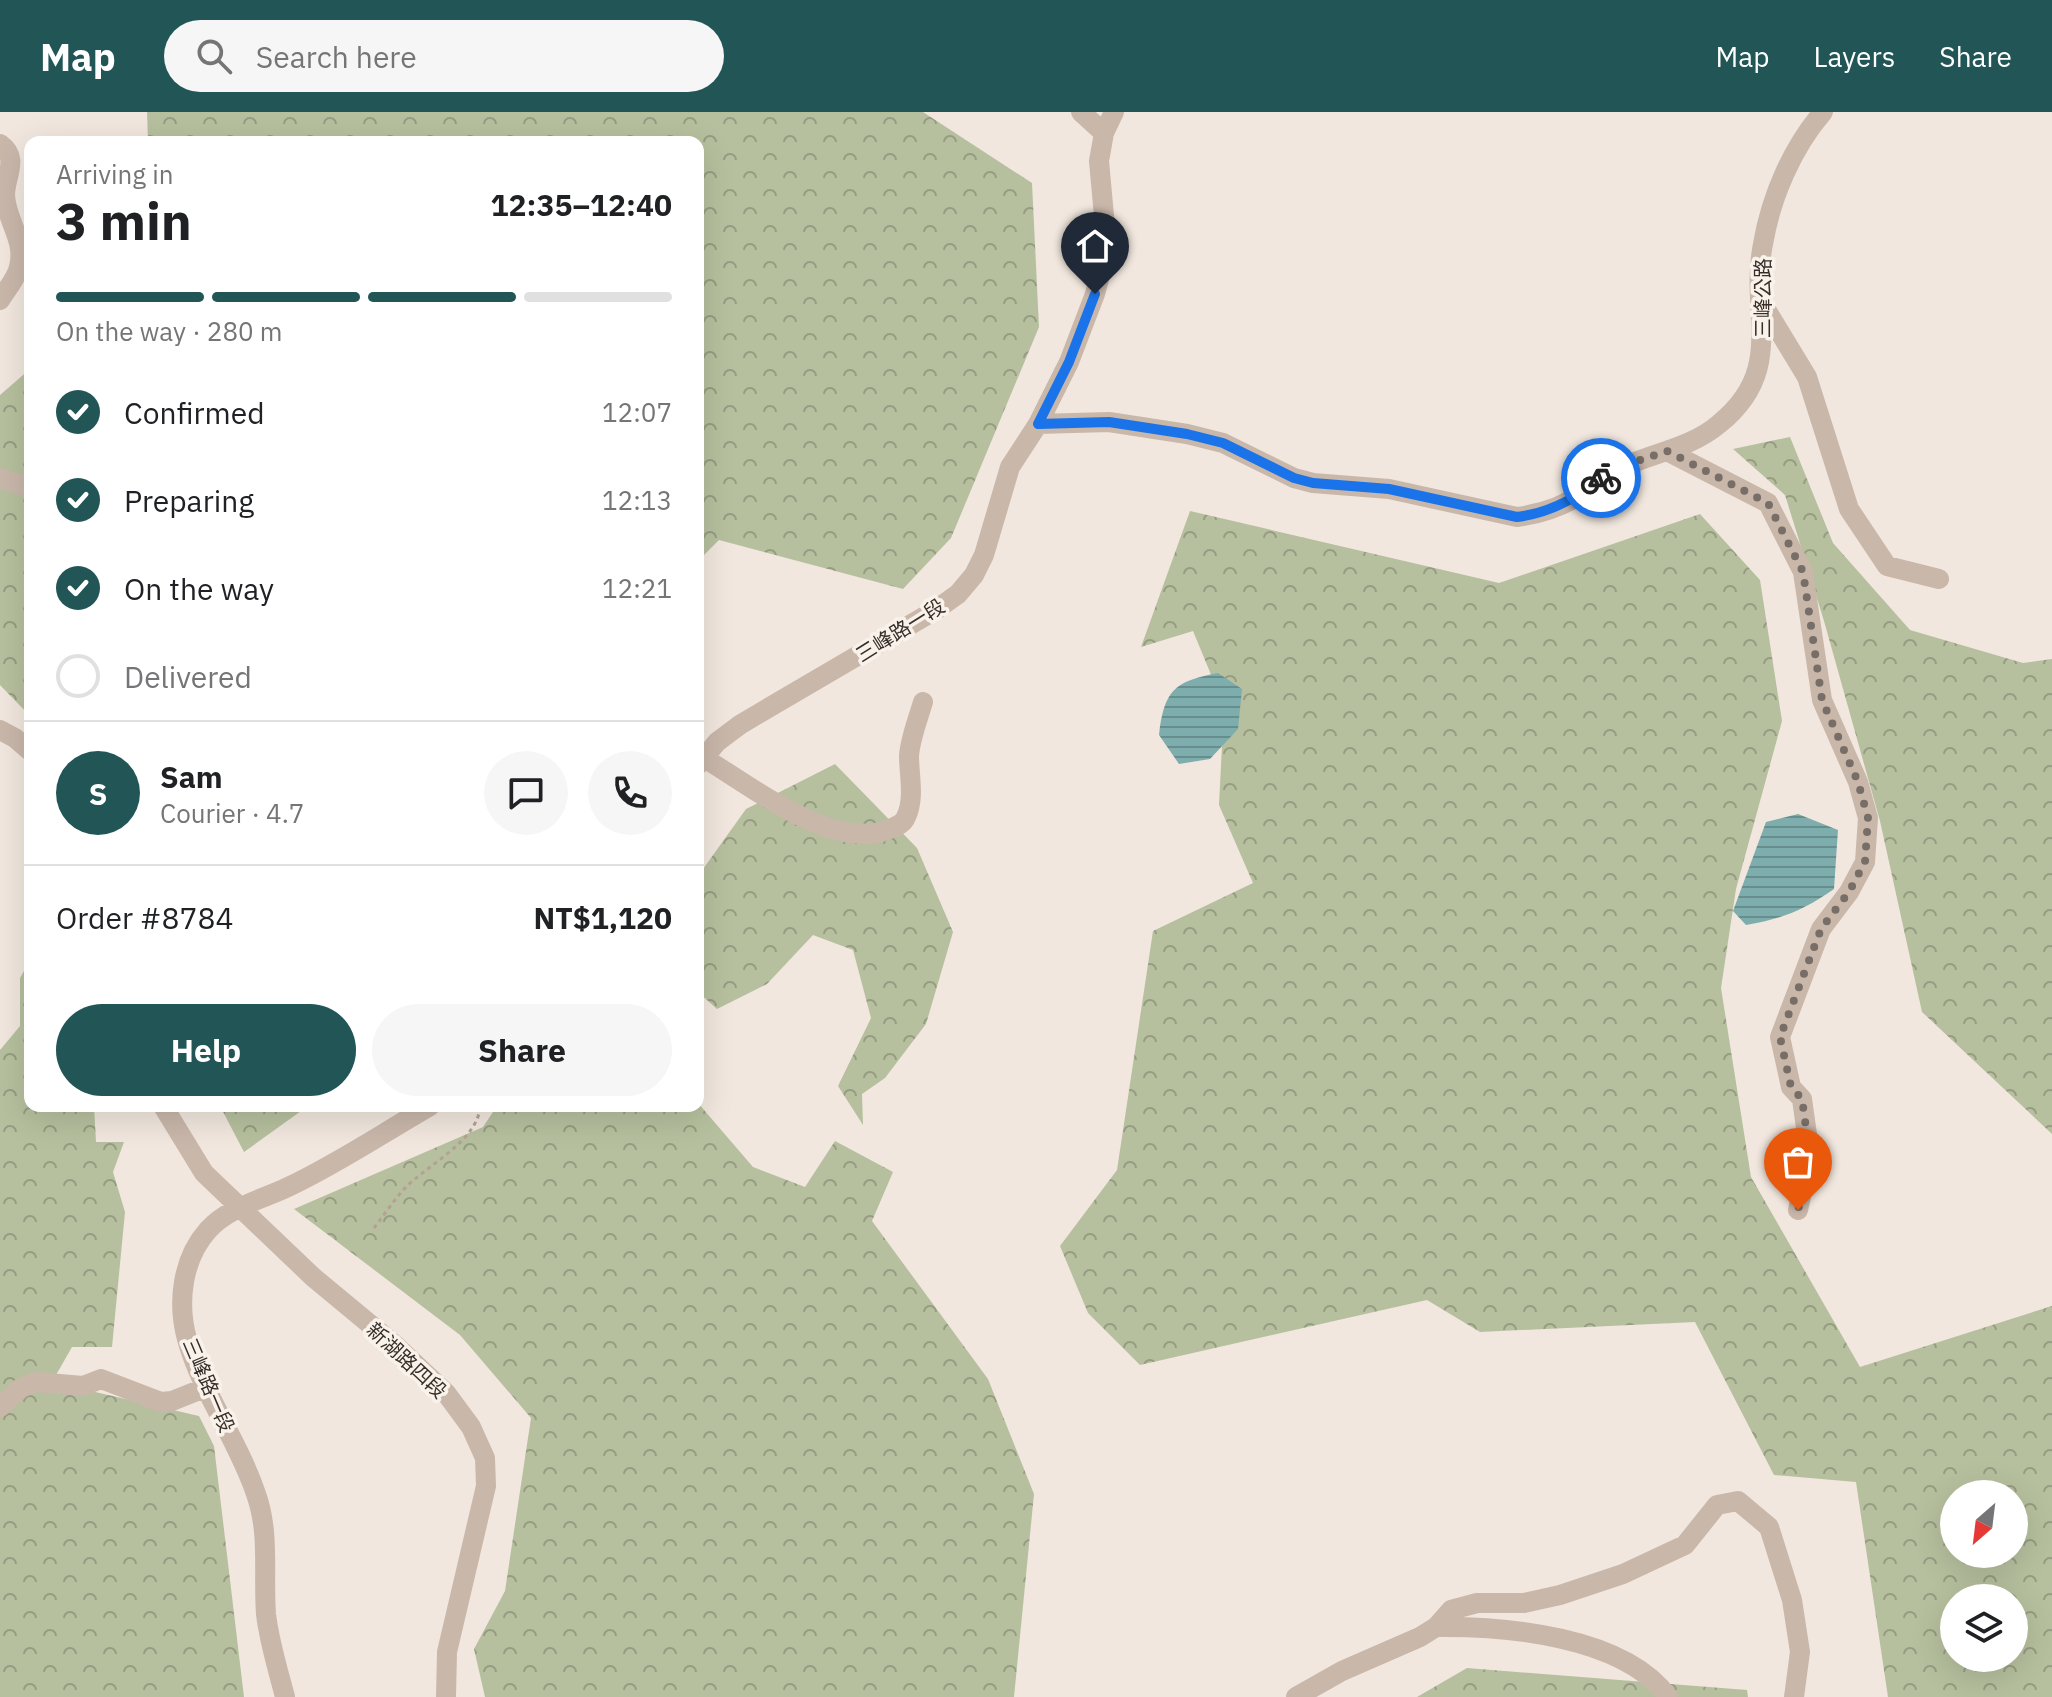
<!DOCTYPE html>
<html lang="en">
<head>
<meta charset="utf-8">
<style>
	body { margin:0; font-family:"IBM Plex Sans","Noto Sans TC",sans-serif; background:#f6f6f6; color:#202124; height:100vh; display:flex; flex-direction:column; font-size:30px; white-space:nowrap }
	* { box-sizing:border-box; margin:0 }
	p { font-size:26px; color:#757577 }
	.icon { flex:none; width:44px; height:44px; fill:none; stroke:currentColor; stroke-width:2; stroke-linecap:round; stroke-linejoin:round }
	.map { position:relative; flex:1; overflow:hidden }
	.panel { position:absolute; left:24px; top:24px; width:680px; height:976px; display:flex; flex-direction:column; background:#fff; border-radius:16px; box-shadow:0 8px 32px #0002 }
	.panel>* { flex:none }
	.needle { width:52px; rotate:208deg }
	.fabs { position:absolute; left:1940px; top:1368px; display:grid; gap:16px }
	.fabs a { display:grid; place-items:center; width:88px; height:88px; border-radius:50%; background:#fff; box-shadow:0 8px 32px #0002; font-size:40px }
	.pin { position:absolute; display:grid; place-items:center; width:68px; height:68px; color:#fff; margin:-82px -34px; border-radius:50% 50% 50% 0; rotate:-45deg; box-shadow:0 0 8px #0007 }
	.pin .icon { rotate:45deg }
	.courier { position:absolute; display:grid; place-items:center; width:80px; height:80px; margin:-40px; border:6px solid #1a73e8; border-radius:50%; background:#fff; color:#222; box-shadow:0 2px 10px #0007 }
	.headline em { font-style:normal; font-weight:700 }
	.headline div { display:flex; flex-direction:column-reverse }
	.headline { display:flex; align-items:center; justify-content:space-between; height:136px; padding:0 32px }
	h1 { font-size:52px; font-weight:700; line-height:60px }
	.bar { display:grid; grid-template-columns:repeat(4,1fr); gap:12px 8px; align-content:center; height:96px; padding:0 32px }
	.bar i { height:10px; border-radius:6px; background:#e0e0e0 }
	.bar .selected { background:#215556 }
	.bar p { grid-column:span 4 }
	.line { display:flex; align-items:center; gap:20px; padding:0 32px; border-top:2px solid #e0e0e0 }
	.line div { flex:1 }
	.round { display:grid; place-items:center; flex:none; width:84px; height:84px; border-radius:42px; background:#f6f6f6 }
	ol { padding:0 32px; list-style:none }
	li { display:flex; align-items:center; gap:24px; height:88px }
	li p { margin-inline-start:auto }
	li .icon { padding:8px; border-radius:50%; background:#215556; color:#fff; stroke-width:4 }
	li:last-child { color:#757577 }
	li i { width:44px; height:44px; border:4px solid #e0e0e0; border-radius:50% }
	.cta { display:flex; gap:16px; margin-top:auto; padding:16px 32px }
	.cta a { flex:1; height:92px; border-radius:48px; background:#215556; color:#fff; font-size:32px; font-weight:700; line-height:92px; text-align:center }
	.cta a+a { background:#f6f6f6; color:#202124 }
	header { display:flex; align-items:center; gap:48px; box-sizing:border-box; height:112px; padding:0 40px; background:#215556; color:#fff }
	header strong { font-size:38px }
	nav { display:flex; gap:44px; margin-inline-start:auto; font-size:28px }
	.search { width:560px; height:72px; background:#f6f6f6; display:flex; align-items:center; gap:20px; box-sizing:border-box; padding:0 28px; border-radius:44px; color:#757577; font-size:30px }
	.map>svg:first-child { display:block }
	.forest { fill:url(#forest-crowns); fill-rule:evenodd }
	.water { fill:url(#water-rules) }
	.lines { fill:none; stroke-linecap:round; stroke-linejoin:round }
	.path { stroke:#b5a194; stroke-width:3; stroke-dasharray:4 4; stroke-linecap:butt }
	.minor { stroke:#c9b7aa; stroke-width:20 }
	.done { stroke:#786e68; stroke-width:8; stroke-dasharray:0 14.4 }
	.route { stroke:#1a73e8; stroke-width:10 }
	.labels { text-anchor:middle; dominant-baseline:central; stroke-width:7; stroke-linejoin:round; paint-order:stroke }
	.street-label { font-size:20px; fill:#372d29; stroke:#f9f2ea }
</style>
</head>
<body>
<header>
<strong>Map</strong>
<div class="search"><svg class="icon" aria-label="search" viewBox="0 0 24 24"><circle cx="10" cy="10" r="6"/><path d="M15 15l6 6"/></svg>Search here</div>
<nav><a>Map</a><a>Layers</a><a>Share</a></nav>
</header>
<div class="map">
<svg width="2052" height="1585" viewBox="0 0 2052 1585">
	<defs>
		<pattern id="forest-crowns" width="20" height="18" patternUnits="userSpaceOnUse" patternTransform="scale(2)"><rect width="20" height="18" fill="#b6c09e"/><path d="M2 6a3 3 0 1 1 6 0M12 15a3 3 0 1 1 6 0" fill="none" stroke="#959c81"/></pattern>
		<pattern id="water-rules" width="6" height="5" patternUnits="userSpaceOnUse" patternTransform="scale(2)"><rect width="6" height="5" fill="#7eadad"/><path d="M0 2.5h6" fill="none" stroke="#688d8d"/></pattern>
	</defs>
	<rect width="100%" height="100%" fill="#f1e7de"/>
	<path class="forest" d="M147 0H923L1032 71 1039 215 951 426 903 477 719 428 698 449V30H148Z
		M30 257V604L0 573V283Z
		M1790 325 1833 431 1910 518 2023 551 2052 547V1022L1922 900 1880 709 1824 509 1785 383 1733 337Z
		M1190 399 1499 471 1700 402 1760 468 1782 609 1736 777 1721 876 1751 1065 1860 1255 2052 1194V1585H1888L1856 1370 1774 1363 1695 1210 1480 1220 1427 1188 1140 1253 1088 1201 1060 1134 1117 1058 1153 819 1253 771 1219 693 1224 594 1193 519 1141 535ZM1954 1382H2014V1442H1954ZM1954 1486H2014V1546H1954Z
		M835 652 917 736 953 820 926 912 885 966 862 982 863 1013 838 974 871 906 853 838 813 823 767 872 717 897 698 880V764L746 697Z
		M30 848V994H94L96 1030H124L113 1060 125 1100 112 1235H72L52 1270 199 1304 214 1334 244 1585H0V938L20 914V866Z
		M698 991 753 1055 805 1075 835 1029 893 1060 872 1109 988 1267 1034 1382 1014 1585H485L474 1537 505 1479 531 1306 460 1223 294 1097 483 1015 497 994H698Z
		M220 994H308L244 1040Z
		M1467 1556 1747 1578 1748 1585H1417Z"/>
	<path class="water" d="M1218 561 1242 577 1238 617 1210 647 1179 652 1159 623C1164 579 1174 569 1218 561Z
		M1798 702 1838 718 1834 777C1804 798 1782 807 1746 813L1733 799 1766 710Z"/>
	<g class="lines">
		<path class="path" d="M374 1116C384 1103 394 1088 405 1076 426 1054 479 1028 480 994"/>
		<path class="minor" d="M1081 0 1104 21
			M0 32C20 46 5 64 5 83 6 109 26 128 19 155 17 166 6 178 0 188
			M1762 191 1807 265 1849 397 1887 454 1939 467
			M1038 312 1109 310 1187 322 1223 331 1294 366 1313 371 1389 377 1517 405C1541 402 1564 394 1585 380 1599 370 1609 360 1625 354 1657 340 1692 335 1719 312 1787 257 1749 202 1763 132 1771 85 1792 36 1823 0
			M1667 339 1768 391 1803 460 1822 588 1858 670 1868 706 1865 750 1849 780 1821 817 1780 925 1791 975 1802 987 1810 1044 1798 1098
			M0 366 30 376
			M0 618 15 626 30 639
			M704 646C751 674 831 738 887 718 894 715 903 713 906 705 915 687 909 663 909 644 910 627 918 607 923 590
			M698 653 717 630 741 612 937 497 958 482 974 463 984 443 1010 355 1038 312 1069 250 1095 182 1107 137 1099 49 1104 21 1114 0
			M163 994 204 1061 313 1165 395 1233 446 1281 471 1315 485 1346 486 1374 447 1540 446 1585
			M0 1295 21 1276 36 1270 83 1274 101 1267 161 1290 172 1289 207 1275
			M1436 1515C1505 1514 1624 1524 1668 1585
			M285 1585C278 1558 269 1529 266 1502 263 1461 270 1421 256 1382 238 1328 202 1281 187 1227 177 1191 182 1147 208 1118 229 1095 261 1088 288 1075 337 1052 383 1021 430 994
			M1296 1585 1342 1559 1420 1525 1436 1515 1451 1498 1477 1491H1524L1560 1483 1623 1462 1685 1433 1717 1393 1738 1389 1769 1415 1792 1488 1800 1540 1794 1585"/>
	</g>
	<g class="lines">
		<path class="done" d="M1601 366 1634 350 1667 339 1768 391 1803 460 1822 588 1858 670 1868 706 1865 750 1849 780 1821 817 1780 925 1791 975 1802 987 1810 1044 1798 1098"/>
		<path class="route" d="M1095 182 1069 250 1038 312 1109 310 1187 322 1223 331 1294 366 1313 371 1389 377 1517 405C1549 401 1576 387 1601 366"/>
	</g>
	<g class="labels">
		<g class="street-label">
			<text transform="translate(1762 186) rotate(-90)">三峰公路</text>
			<text transform="translate(900 518) rotate(-32)">三峰路一段</text>
			<text transform="translate(407 1248) rotate(43)">新湖路四段</text>
			<text transform="translate(209 1273) rotate(67)">三峰路一段</text>
		</g>
	</g>
</svg>
<div class="fabs">
<a><svg class="needle" viewBox="-14 -14 28 28"><path d="M0-13l5 13h-10z" fill="#e53935"/><path d="M0 13l5-13h-10z" fill="#757577"/></svg></a>
<a><svg class="icon" aria-label="layers" viewBox="0 0 24 24"><path d="M12 4l9 5-9 5-9-5zM3 14l9 5 9-5"/></svg></a>
</div>
<div class="pin" style="left:1798px;top:1098px;background:#ea580c"><svg class="icon" aria-label="bag" viewBox="0 0 24 24"><path d="M5 8h14l-1 12H6zM9 8a3 3 0 0 1 6 0"/></svg></div>
<div class="pin" style="left:1095px;top:182px;background:#1f2937"><svg class="icon" aria-label="home" viewBox="0 0 24 24"><path d="M3 11l9-7 9 7M6 9v11h12V9"/></svg></div>
<div class="courier" style="left:1601px;top:366px"><svg class="icon" aria-label="bike" viewBox="0 0 24 24"><circle cx="6" cy="16" r="4"/><circle cx="18" cy="16" r="4"/><path d="M6 16l4-8h5l3 8M10 8l3 8H6M13 5h3"/></svg></div>
<section class="panel">
<div class="headline"><div><h1>3 min</h1><p>Arriving in</p></div><em>12:35–12:40</em></div>
<div class="bar"><i class="selected"></i><i class="selected"></i><i class="selected"></i><i></i><p>On the way · 280 m</p></div>
<ol>
<li><svg class="icon" aria-label="check" viewBox="0 0 24 24"><path d="M5 12l5 5 9-10"/></svg>Confirmed<p>12:07</p></li>
<li><svg class="icon" aria-label="check" viewBox="0 0 24 24"><path d="M5 12l5 5 9-10"/></svg>Preparing<p>12:13</p></li>
<li><svg class="icon" aria-label="check" viewBox="0 0 24 24"><path d="M5 12l5 5 9-10"/></svg>On the way<p>12:21</p></li>
<li><i></i>Delivered</li>
</ol>
<div class="line" style="height:144px"><b class="round" style="background:#215556;color:#fff">S</b><div><b>Sam</b><p>Courier · 4.7</p></div><a class="round"><svg class="icon" aria-label="chat" viewBox="0 0 24 24"><path d="M4 5h16v11H9l-5 4z"/></svg></a><a class="round"><svg class="icon" aria-label="phone" viewBox="0 0 24 24"><path d="M5 4h4l2 5-3 2q2 4 5 5l2-3 5 2v4C11 20 4 13 5 4z"/></svg></a></div>
<div class="line" style="height:104px"><div>Order #8784</div><b>NT$1,120</b></div>
<div class="cta"><a>Help</a><a>Share</a></div>
</section>
</div>
</body>
</html>
